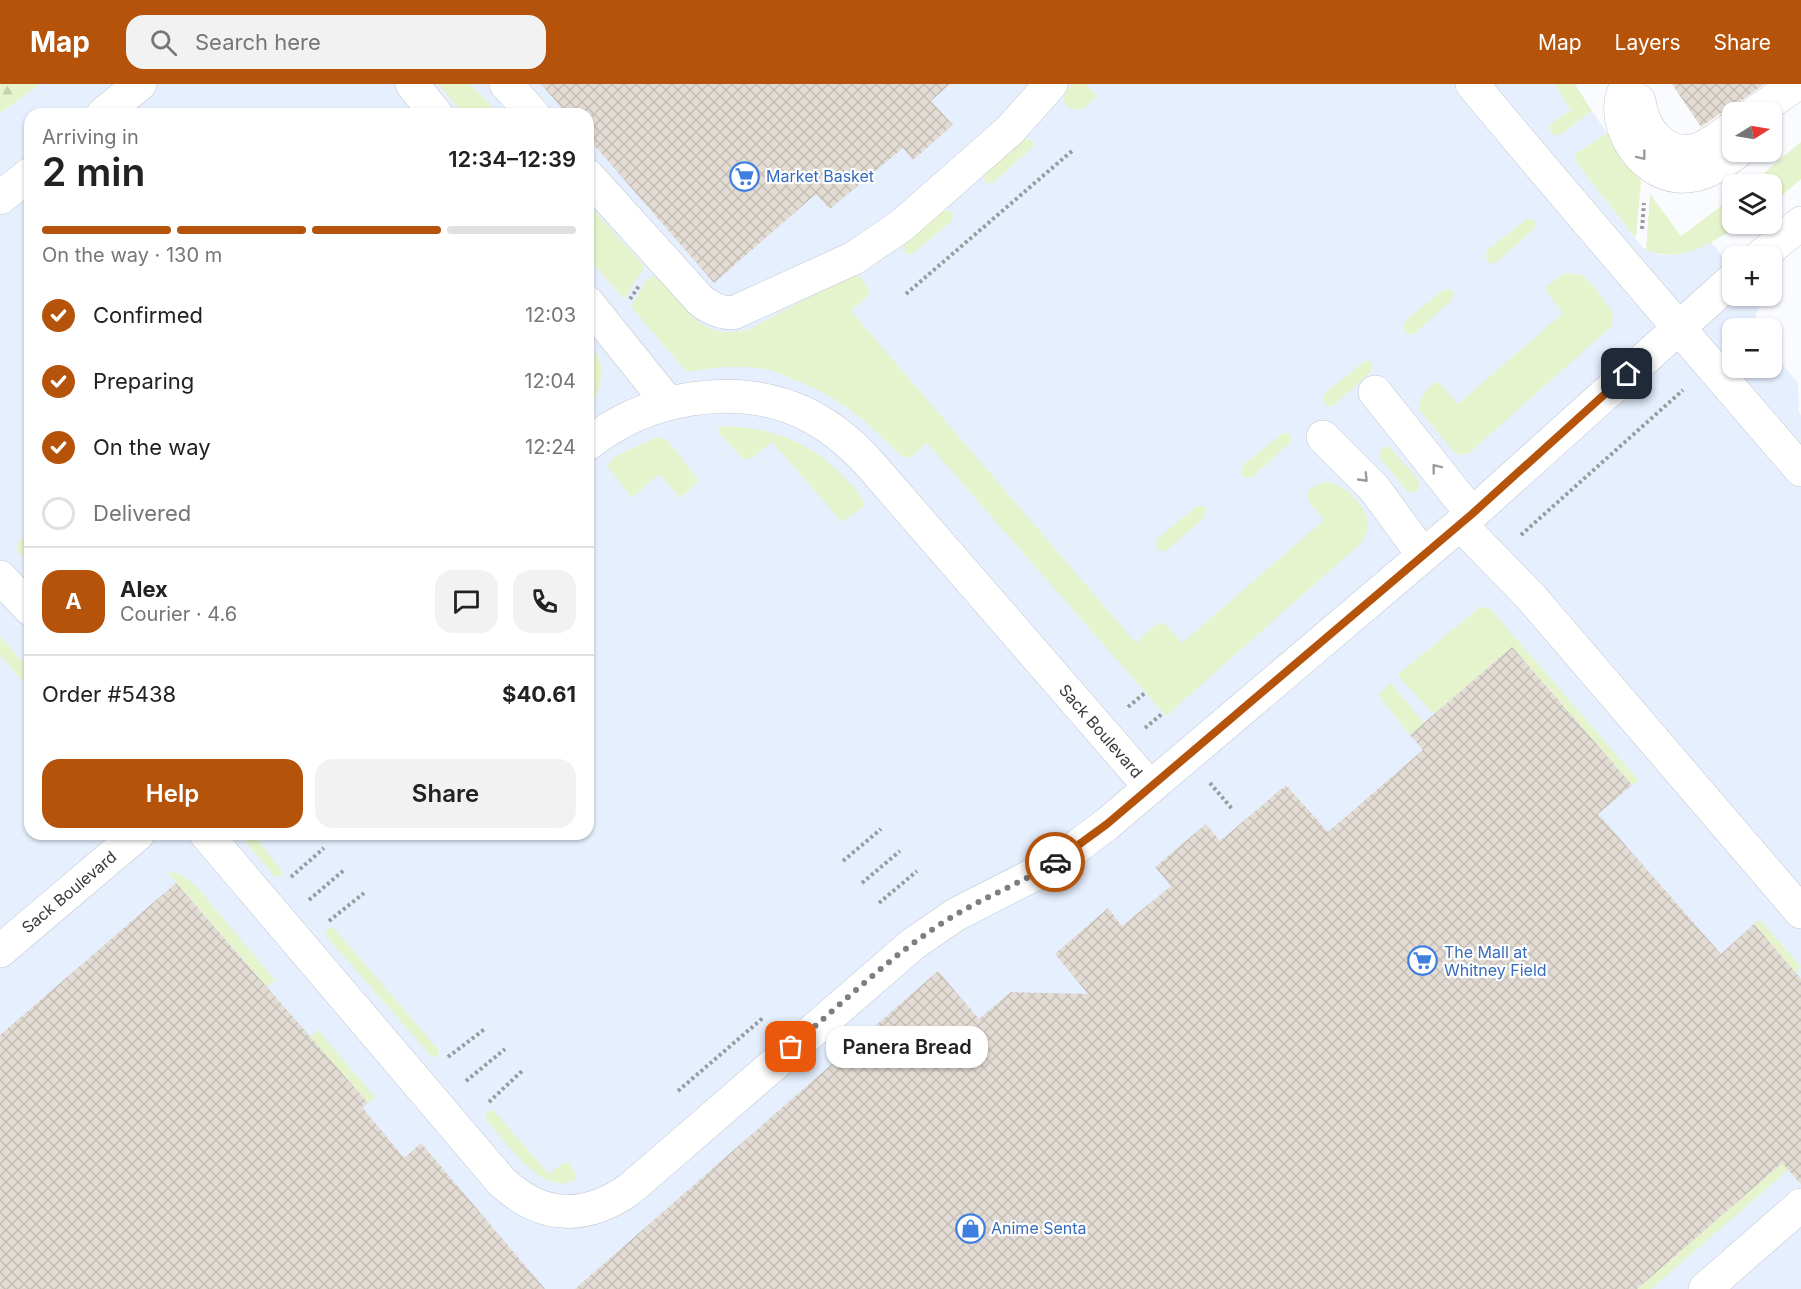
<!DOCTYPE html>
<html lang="en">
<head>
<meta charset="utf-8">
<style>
	body { margin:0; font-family:Inter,sans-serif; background:#f2f2f2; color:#222; height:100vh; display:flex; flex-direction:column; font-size:22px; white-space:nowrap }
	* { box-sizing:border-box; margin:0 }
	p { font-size:20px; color:#767676 }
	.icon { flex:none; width:33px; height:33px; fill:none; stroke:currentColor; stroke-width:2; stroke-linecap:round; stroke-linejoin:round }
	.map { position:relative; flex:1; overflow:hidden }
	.panel { position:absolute; left:24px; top:24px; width:570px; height:732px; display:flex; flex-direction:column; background:#fff; border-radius:18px; box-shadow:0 2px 4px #0004 }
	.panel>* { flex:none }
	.needle { width:39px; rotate:79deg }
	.buttons { position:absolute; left:1722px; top:18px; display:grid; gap:12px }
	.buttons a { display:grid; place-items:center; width:60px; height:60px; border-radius:12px; background:#fff; box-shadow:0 2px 4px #0004; font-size:30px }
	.pin { position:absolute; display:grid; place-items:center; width:51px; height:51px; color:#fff; margin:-26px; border-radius:12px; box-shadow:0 3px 9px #0006 }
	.courier { position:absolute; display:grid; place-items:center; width:60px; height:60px; margin:-30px; border:4px solid #b45309; border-radius:50%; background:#fff; color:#222; box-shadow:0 2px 8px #0007 }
	.bubble { position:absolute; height:42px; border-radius:18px; background:#fff; box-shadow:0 2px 4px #0004; font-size:20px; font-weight:600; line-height:42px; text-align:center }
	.head em { font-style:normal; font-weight:600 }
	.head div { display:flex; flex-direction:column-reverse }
	.head { display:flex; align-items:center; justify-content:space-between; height:102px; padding:0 18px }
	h1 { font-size:39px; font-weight:600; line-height:45px }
	.bar { display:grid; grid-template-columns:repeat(4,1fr); gap:9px 6px; align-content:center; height:72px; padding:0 18px }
	.bar i { height:8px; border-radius:4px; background:#e0e0e0 }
	.bar .selected { background:#b45309 }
	.bar p { grid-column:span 4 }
	.line { display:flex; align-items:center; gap:15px; padding:0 18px; border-top:2px solid #e0e0e0 }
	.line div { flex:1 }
	.round { display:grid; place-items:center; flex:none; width:63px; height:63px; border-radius:18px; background:#f2f2f2 }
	ol { padding:0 18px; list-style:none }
	li { display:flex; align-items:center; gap:18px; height:66px }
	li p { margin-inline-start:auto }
	li .icon { padding:6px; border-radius:50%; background:#b45309; color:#fff; stroke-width:4 }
	li:last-child { color:#767676 }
	li i { width:33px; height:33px; border:3px solid #e0e0e0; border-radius:50% }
	.action { display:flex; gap:12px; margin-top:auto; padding:12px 18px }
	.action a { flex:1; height:69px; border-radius:18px; background:#b45309; color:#fff; font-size:24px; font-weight:600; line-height:69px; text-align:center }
	.action a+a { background:#f2f2f2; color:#222 }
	header { display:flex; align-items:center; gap:36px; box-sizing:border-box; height:84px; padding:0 30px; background:#b45309; color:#fff }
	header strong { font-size:28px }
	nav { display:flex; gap:33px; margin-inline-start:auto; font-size:21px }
	.search { width:420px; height:54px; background:#f2f2f2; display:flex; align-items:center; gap:15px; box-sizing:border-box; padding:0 21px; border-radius:18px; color:#767676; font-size:22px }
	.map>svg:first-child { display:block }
	.built { fill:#e6effe; fill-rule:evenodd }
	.grass { fill:#e5f4cc }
	.forest { fill:url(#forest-firs) }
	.building { fill:url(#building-cross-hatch) }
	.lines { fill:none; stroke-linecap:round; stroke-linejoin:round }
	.minor-casing { stroke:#c1c6cf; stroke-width:34 }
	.path { stroke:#999b9e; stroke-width:4; stroke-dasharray:3 3; stroke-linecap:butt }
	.minor { stroke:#fff; stroke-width:33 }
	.oneway { stroke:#9c9c9e }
	.done { stroke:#7c7e81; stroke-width:6; stroke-dasharray:0 10.8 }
	.route { stroke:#b45309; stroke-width:8 }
	.labels { text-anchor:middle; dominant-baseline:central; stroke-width:4.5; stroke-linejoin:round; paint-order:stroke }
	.shop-label { font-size:16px; fill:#366cbe; stroke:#fff; text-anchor:start }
	.street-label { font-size:16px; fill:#383a3d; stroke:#fff }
</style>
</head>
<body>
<header>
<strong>Map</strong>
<div class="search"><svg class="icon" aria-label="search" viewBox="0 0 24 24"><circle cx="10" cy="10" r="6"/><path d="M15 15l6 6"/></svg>Search here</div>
<nav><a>Map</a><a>Layers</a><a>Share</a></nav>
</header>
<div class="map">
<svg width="1801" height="1205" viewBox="0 0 1801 1205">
	<defs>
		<pattern id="forest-firs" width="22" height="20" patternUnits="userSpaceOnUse" patternTransform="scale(1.5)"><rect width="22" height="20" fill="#e5f4cc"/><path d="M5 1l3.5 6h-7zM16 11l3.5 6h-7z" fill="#c5d2b0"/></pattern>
		<pattern id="building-cross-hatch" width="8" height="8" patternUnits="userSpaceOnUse" patternTransform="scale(1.5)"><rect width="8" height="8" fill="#e3dcd4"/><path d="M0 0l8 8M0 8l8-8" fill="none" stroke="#c4beb7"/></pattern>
	</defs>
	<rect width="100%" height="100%" fill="#f9fbfe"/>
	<path class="built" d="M40 0H1554L1571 26 1550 40 1560 51 1592 27 1607 49 1575 70V77L1643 164 1661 171 1681 170 1711 158 1732 184V212H1754L1761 221 1756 229V244H1732V284H1772V268L1798 299 1799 328 1801 332V1205H0V29ZM30 30H588V750H30Z"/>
	<path class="grass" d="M438 0H470L500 30H463Z
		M1072 0H1088L1087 1 1097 12 1083 25H1070L1064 18C1064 10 1066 6 1072 0Z
		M1554 0H1575L1592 27 1560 51H1553L1549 44 1550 40 1571 26Z
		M1607 49 1639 92 1641 98 1636 152H1634L1575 77V70Z
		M1025 54 1033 57V63L993 99H986L983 91Z
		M1801 58V95L1772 120V100H1751Z
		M1650 110 1681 152 1732 114V140H1741C1711 159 1683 180 1646 166Z
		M588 120 645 183 624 215 588 174Z
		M950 126 953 131 951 137 913 170H906L903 164 905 158 942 127Z
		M1528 134 1535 137 1536 139 1534 145 1496 179H1489L1486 173 1487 166Z
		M1569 189 1584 192 1594 203 1613 228 1612 242 1469 369 1459 371 1454 368 1419 326C1419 313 1425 307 1434 299H1439L1458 320 1563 229 1548 210 1546 203 1562 190Z
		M653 192 660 195C688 227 702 258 750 245L849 192H860L868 203 869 211 851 227 1136 559C1144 551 1153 539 1165 539L1182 559 1324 436 1310 419 1307 408C1312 403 1320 398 1328 398 1346 400 1369 425 1368 443 1367 450 1364 455 1360 460L1166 632 927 359 911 373H902C867 337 842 315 795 296 787 293 778 288 769 286 744 280 712 283 687 288L631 223 647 195Z
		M1450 205 1454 210 1452 216 1414 250H1407L1404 244 1405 237 1443 206Z
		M588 262C611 278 600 308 588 328Z
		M1365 277H1370L1373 283 1371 288 1333 322H1326L1323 316 1325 309Z
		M724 342C773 344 811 358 845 394 852 401 861 410 864 420L861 425 842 438 772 358 752 374 744 376 719 349 718 345Z
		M1283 349H1288L1292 355 1289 360 1251 394H1244L1241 388 1243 381Z
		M657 353 668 357 699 397 680 414 659 390 632 414 607 382 614 373Z
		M1385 362 1389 363 1419 396V401L1416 408H1408L1380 374 1379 369Z
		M1197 422H1203L1205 425 1204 434 1166 467H1159L1156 461 1158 454Z
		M30 448V481L18 468 17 459Z
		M1489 523 1639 697 1632 701 1512 563 1434 630 1397 591 1479 524Z
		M0 552 30 586V606L0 571Z
		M1391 599 1424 639 1410 651 1378 611Z
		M239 750H253L282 787 283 791 275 793Z
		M167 788C180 788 187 794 197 803L275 896 267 903Z
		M1760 835 1801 883 1796 889 1754 840Z
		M333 843 438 965 439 971 437 973 431 972 327 853 326 846Z
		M318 946 375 1013 368 1019 310 953Z
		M489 1027H494L549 1090 563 1079 568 1078 575 1088V1096C541 1113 505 1057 486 1035L485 1031Z
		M1782 1079 1788 1086 1651 1205H1637Z"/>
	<path class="forest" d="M0 0H40L0 29Z"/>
	<path class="building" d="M541 0H950L931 17 953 41 913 76 903 64 830 125 816 110 714 199 588 54V30H567Z
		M1672 0H1764L1729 26 1721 29 1701 43Z
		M1512 563 1632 701 1598 730 1721 870 1754 840 1801 895V1100L1782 1079 1637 1205H575L938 887 979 935 1011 908 1088 910 1055 870 1108 824 1122 842 1171 802 1155 783 1206 740 1220 757 1286 701 1328 748 1423 666 1410 651Z
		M176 799 368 1019 362 1023 404 1074 421 1059 545 1205H0V951Z"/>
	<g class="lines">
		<defs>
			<path id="minor" d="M412 0 436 30
				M506 0 533 30
				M1472 0C1580 130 1691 258 1801 386
				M1628 0C1605 34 1640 90 1678 92 1702 94 1720 81 1737 68
				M1639 17C1643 45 1664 74 1696 66 1709 62 1721 52 1732 44
				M1756 28 1797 0
				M103 30 140 0
				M588 92 701 217C711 224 720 229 733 229L854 174 901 142 1009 47 1051 0
				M0 114 30 90
				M1761 172 1801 139
				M588 219 669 320
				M1375 308 1472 430
				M1323 353 1374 404 1423 471
				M588 360C646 313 735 297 804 329 829 341 850 358 869 379L1150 703
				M1460 440 1531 513 1801 828
				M0 493 30 525
				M206 750 502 1098C543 1136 586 1136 630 1105L913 860 955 831 1033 791 1062 774 1107 740 1472 430 1732 196
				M0 867 138 750
				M1705 1205 1801 1121"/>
		</defs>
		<use href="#minor" class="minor-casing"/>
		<path class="path" d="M1642 145 1644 119
			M906 210 1073 66
			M630 215 639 202
			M588 407 589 406
			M1521 451 1683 306
			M1128 623 1146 608
			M1145 644 1163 629
			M1210 699 1233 726
			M843 777 881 745
			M291 793 324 764
			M862 799 900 767
			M309 816 344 786
			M879 819 917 787
			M329 837 364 809
			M448 973 486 944
			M466 997 505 965
			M678 1007 764 933
			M489 1018 523 986"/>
		<use href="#minor" class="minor"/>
	</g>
	<defs><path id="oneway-chevron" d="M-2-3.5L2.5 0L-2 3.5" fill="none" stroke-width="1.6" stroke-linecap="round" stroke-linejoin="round" transform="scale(1.5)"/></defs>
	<g class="oneway">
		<use href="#oneway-chevron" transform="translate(1642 72) rotate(52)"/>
		<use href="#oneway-chevron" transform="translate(1436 384) rotate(-128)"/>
		<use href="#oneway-chevron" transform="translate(1364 394) rotate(46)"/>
	</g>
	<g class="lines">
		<path class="done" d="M791 963C844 918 895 867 955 831 987 812 1023 798 1055 778"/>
		<path class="route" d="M1055 778 1107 740 1472 430 1627 290"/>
	</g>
	<defs>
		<symbol id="supermarket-ring" viewBox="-11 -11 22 22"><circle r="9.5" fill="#fff" stroke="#3f7fe0" stroke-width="1.5"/><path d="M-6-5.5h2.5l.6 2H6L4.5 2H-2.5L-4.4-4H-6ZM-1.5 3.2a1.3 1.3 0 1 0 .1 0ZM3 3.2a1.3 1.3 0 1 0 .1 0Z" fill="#3f7fe0"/></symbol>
		<symbol id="shop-ring" viewBox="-11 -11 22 22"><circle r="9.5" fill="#fff" stroke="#3f7fe0" stroke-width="1.5"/><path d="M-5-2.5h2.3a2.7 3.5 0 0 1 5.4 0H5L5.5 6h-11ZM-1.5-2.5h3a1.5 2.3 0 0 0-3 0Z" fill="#3f7fe0"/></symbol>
	</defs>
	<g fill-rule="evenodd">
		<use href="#supermarket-ring" x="728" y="76" width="33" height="33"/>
		<use href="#supermarket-ring" x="1406" y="860" width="33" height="33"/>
		<use href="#shop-ring" x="954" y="1128" width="33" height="33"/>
	</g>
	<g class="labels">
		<g class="shop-label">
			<text x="766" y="92">Market Basket</text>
			<text x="1444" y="868">The Mall at<tspan x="1444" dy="18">Whitney Field</tspan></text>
			<text x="991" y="1144">Anime Senta</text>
		</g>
		<g class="street-label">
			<text transform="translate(1101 647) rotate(49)">Sack Boulevard</text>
			<text transform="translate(69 808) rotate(-40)">Sack Boulevard</text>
		</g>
	</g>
</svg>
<div class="buttons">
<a><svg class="needle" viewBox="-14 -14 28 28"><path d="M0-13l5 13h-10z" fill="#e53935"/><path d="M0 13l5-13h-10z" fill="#767676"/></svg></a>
<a><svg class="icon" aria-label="layers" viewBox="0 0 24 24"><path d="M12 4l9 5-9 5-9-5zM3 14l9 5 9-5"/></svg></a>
<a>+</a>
<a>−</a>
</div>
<div class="pin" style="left:791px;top:963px;background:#ea580c"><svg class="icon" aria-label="bag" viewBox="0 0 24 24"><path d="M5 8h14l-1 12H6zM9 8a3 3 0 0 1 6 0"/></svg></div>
<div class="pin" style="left:1627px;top:290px;background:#1f2937"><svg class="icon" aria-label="home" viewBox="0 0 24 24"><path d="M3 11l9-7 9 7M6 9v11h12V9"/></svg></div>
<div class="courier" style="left:1055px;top:778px"><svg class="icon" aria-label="car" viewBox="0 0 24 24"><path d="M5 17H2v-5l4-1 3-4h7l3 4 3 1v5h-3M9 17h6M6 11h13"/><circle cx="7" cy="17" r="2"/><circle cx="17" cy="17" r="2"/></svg></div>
<div class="bubble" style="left:826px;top:942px;width:162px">Panera Bread</div>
<section class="panel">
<div class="head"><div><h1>2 min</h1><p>Arriving in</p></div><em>12:34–12:39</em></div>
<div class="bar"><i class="selected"></i><i class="selected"></i><i class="selected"></i><i></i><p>On the way · 130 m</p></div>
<ol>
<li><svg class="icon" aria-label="check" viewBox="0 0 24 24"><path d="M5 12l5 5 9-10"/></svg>Confirmed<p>12:03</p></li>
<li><svg class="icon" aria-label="check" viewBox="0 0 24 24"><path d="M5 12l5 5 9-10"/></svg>Preparing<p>12:04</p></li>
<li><svg class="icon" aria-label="check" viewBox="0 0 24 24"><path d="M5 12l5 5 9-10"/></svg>On the way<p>12:24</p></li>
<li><i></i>Delivered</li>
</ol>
<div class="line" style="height:108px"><b class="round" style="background:#b45309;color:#fff">A</b><div><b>Alex</b><p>Courier · 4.6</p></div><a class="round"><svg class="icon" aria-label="chat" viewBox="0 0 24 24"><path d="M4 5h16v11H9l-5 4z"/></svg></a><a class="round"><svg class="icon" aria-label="phone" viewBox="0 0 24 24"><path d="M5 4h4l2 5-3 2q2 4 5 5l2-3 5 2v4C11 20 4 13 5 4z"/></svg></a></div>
<div class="line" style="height:78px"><div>Order #5438</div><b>$40.61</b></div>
<div class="action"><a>Help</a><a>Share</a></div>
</section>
</div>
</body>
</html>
